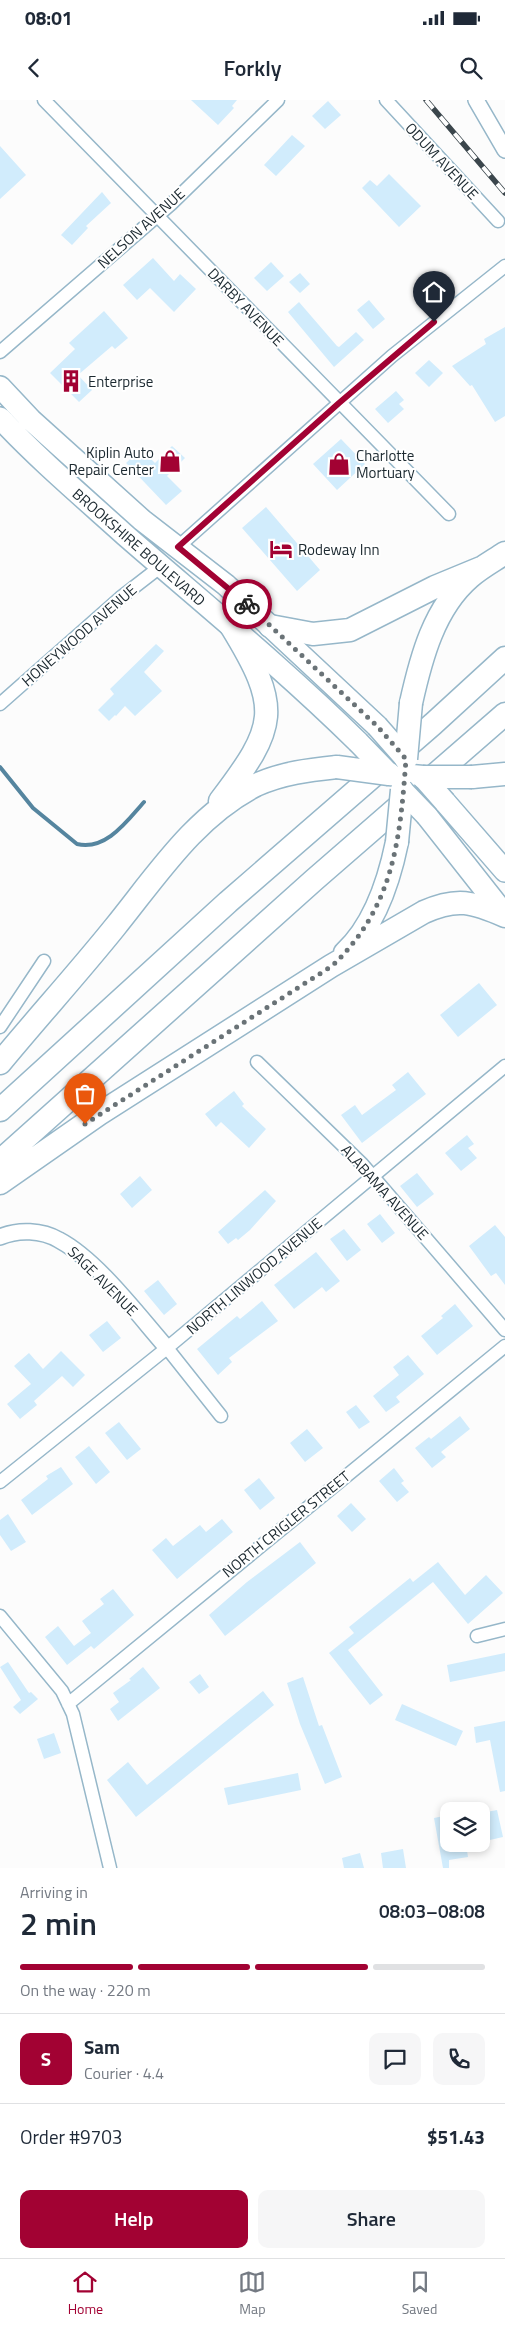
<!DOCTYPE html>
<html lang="en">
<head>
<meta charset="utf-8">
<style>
	body { margin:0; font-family:"Titillium Web",sans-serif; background:#f6f6f7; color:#1f2937; height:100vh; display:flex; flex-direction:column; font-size:19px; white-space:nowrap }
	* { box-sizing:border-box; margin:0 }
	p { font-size:16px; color:#747a83 }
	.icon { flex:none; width:28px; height:28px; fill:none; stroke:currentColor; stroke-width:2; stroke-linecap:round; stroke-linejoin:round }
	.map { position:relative; height:1768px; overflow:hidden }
	.panel { display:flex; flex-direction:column; background:#fff; flex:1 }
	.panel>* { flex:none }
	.buttons { position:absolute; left:440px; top:1702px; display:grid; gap:10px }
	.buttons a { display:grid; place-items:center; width:50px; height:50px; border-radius:10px; background:#fff; box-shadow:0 2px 8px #0003; font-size:25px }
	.pin { position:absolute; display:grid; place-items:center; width:42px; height:42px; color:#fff; margin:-51px -21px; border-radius:50% 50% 50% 0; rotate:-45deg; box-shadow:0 0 5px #0007 }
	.pin .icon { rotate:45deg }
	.courier { position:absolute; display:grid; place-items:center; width:50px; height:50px; margin:-25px; border:4px solid #a20233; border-radius:50%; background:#fff; color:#222; box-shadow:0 1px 6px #0007 }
	.headline em { font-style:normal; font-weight:600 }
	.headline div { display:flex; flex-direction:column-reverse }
	.headline { display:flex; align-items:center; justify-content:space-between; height:85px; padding:0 20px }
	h1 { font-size:32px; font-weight:600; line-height:38px }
	.bar { display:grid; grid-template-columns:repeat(4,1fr); gap:8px 5px; align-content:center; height:60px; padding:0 20px }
	.bar i { height:6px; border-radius:4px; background:#e0e1e3 }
	.bar .on { background:#a20233 }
	.bar p { grid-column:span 4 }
	.line { display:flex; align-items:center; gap:12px; padding:0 20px; border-top:1px solid #e0e1e3 }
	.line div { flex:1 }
	.round { display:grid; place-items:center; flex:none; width:52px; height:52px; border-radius:10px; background:#f6f6f7 }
	.primary-button { display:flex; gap:10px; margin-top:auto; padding:10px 20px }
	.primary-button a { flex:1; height:58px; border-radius:10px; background:#a20233; color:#fff; font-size:20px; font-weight:600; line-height:58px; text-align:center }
	.primary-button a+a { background:#f6f6f7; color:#1f2937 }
	.status { display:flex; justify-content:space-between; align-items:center; height:35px; padding:0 25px; background:#fff; direction:ltr }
	.status svg { height:14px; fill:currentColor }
	header { display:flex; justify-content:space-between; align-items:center; height:65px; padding:0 20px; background:#fff; font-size:22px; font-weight:600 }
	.dock { display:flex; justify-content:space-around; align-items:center; height:70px; border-top:1px solid #e0e1e3; background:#fff; font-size:14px; color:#747a83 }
	.dock a { display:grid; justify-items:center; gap:2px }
	.dock .on { color:#a20233 }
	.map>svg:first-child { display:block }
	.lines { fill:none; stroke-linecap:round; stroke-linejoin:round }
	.stream { stroke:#55859f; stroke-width:4 }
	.building { fill:#d1ecfc }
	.minor-casing { stroke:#96b7c9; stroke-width:15 }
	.tertiary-casing { stroke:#96b7c9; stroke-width:18 }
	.trunk-casing { stroke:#96b7c9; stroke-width:24 }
	.motorway-casing { stroke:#96b7c9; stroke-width:25 }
	.minor { stroke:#fff; stroke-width:12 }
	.tertiary { stroke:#fff; stroke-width:15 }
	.trunk { stroke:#fff; stroke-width:21 }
	.motorway { stroke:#fff; stroke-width:22 }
	.rail-casing { stroke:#3b464c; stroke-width:5.5 }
	.rail { stroke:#fff; stroke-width:4; stroke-dasharray:11; stroke-linecap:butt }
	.trunk-bridge-casing { stroke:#96b7c9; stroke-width:24; stroke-linecap:butt }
	.motorway-bridge-casing { stroke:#96b7c9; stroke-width:25; stroke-linecap:butt }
	.trunk-bridge { stroke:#fff; stroke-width:21 }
	.motorway-bridge { stroke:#fff; stroke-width:22 }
	.done { stroke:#6a7377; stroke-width:5; stroke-dasharray:0 9 }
	.route { stroke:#a20233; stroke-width:6 }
	.labels { text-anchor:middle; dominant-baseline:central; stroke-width:4; stroke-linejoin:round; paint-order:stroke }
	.street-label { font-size:15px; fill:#1c2930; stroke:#fff }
	.poi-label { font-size:15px; fill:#1c2930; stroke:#fff; text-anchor:start }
</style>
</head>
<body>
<div class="status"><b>08:01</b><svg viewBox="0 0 49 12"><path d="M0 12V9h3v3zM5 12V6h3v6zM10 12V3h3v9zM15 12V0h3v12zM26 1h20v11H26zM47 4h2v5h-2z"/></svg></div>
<header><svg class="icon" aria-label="back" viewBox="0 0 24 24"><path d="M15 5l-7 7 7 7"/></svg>Forkly<svg class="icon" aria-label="search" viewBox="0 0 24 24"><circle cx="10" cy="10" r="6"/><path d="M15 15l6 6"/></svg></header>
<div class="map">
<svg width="505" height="1768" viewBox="0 0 505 1768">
	<rect width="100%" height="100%" fill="#fcfcfc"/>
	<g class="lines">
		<path class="stream" d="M0 667 33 708 77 744C106 751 127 721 144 702"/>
	</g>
	<path class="building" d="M191 0H237L232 6 234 8 218 25Z
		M328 1 341 15 325 29 312 16Z
		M292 35 305 46 276 76 264 65Z
		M0 46 26 75 0 99Z
		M389 74 421 106 399 127 362 88 370 80 377 86Z
		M102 92 111 103 86 126 88 128 72 145 61 135Z
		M153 158 174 181 180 174 196 189 174 212 150 188 137 200 123 185Z
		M271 162 284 176 267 191 254 178Z
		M300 173 310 184 300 193 289 182Z
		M369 200 385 219 373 229 357 210Z
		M299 202 337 246 339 247 356 232 364 240 334 267 288 212Z
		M104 211 128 238 115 249 112 246 78 275 92 290 79 302 50 273 75 249 69 243Z
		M505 227V316L495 322 472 285 470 286 452 266 486 244 484 239Z
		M429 260 443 273 429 287 415 273Z
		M396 291 404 300 399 304 404 309 388 323 375 309Z
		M341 339 365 364 337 390 313 364Z
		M172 346 185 358 167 376 182 391 166 405 126 363 141 349 155 363Z
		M266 407 320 470 297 491 242 428Z
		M156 544 164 551 144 572 162 591 135 616 125 606 116 616 115 615 109 621 98 610 114 594 110 589Z
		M479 883 497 905 458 937 440 915Z
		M408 972 426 994 362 1043 341 1015 355 1005 362 1015 396 990 392 985Z
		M234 991 244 1004 242 1006 266 1029 249 1048 221 1022 216 1027 205 1014Z
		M467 1035 474 1044 468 1048 477 1058 461 1071 445 1053Z
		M417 1073 434 1094 417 1107 400 1086Z
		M140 1076 152 1090 132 1108 120 1094Z
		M265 1090 276 1101 250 1130 238 1140 236 1138 228 1144 218 1132Z
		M380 1114 395 1133 382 1143 367 1124Z
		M495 1125 505 1137V1185L496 1173 491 1176 469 1146Z
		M344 1129 361 1150 347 1161 330 1139Z
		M316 1152 340 1181 326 1192 322 1187 294 1209 274 1185Z
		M158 1180 177 1204 164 1215 144 1191Z
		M262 1201 278 1221 229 1258 232 1262 218 1275 197 1249 237 1216 240 1219Z
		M455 1204 473 1226 437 1255 421 1236 443 1218 441 1216Z
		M107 1221 121 1238 103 1252 89 1235Z
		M61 1251 85 1275 73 1287 62 1276 34 1301 37 1305 20 1319 7 1304 31 1284 14 1266 29 1253 43 1269Z
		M408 1255 424 1274 396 1297 400 1302 386 1312 373 1296 399 1275 393 1267Z
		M356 1305 370 1322 359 1329 346 1312Z
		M460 1316 470 1329 441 1352 446 1357 432 1368 415 1348 429 1337 431 1339Z
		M119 1322 141 1349 127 1360 105 1333Z
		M307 1329 323 1348 305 1362 290 1343Z
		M89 1346 110 1372 96 1384 75 1357Z
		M61 1367 73 1384 32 1415 21 1400 48 1379 46 1376Z
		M394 1368 404 1381 401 1383 409 1392 397 1402 379 1381Z
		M259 1378 275 1398 260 1410 244 1390Z
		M351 1403 366 1419 352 1432 337 1416Z
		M8 1414 26 1442 11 1451 0 1435V1420Z
		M222 1419 233 1432 177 1479 152 1450 166 1438 173 1446 200 1425 206 1432Z
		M300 1442 316 1463 225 1536 209 1515 247 1482Z
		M438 1462 465 1495 486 1475 503 1493 468 1524 433 1482 348 1550 383 1595 370 1605 329 1553 354 1533 349 1527 410 1478 413 1482Z
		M113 1489 134 1515 94 1549 91 1546 67 1565 45 1537 58 1526 74 1546 91 1533 82 1521 104 1504 100 1499Z
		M505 1553V1571L450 1582 447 1565Z
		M8 1562 29 1593 31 1592 38 1599 20 1614 13 1607 21 1600 0 1567Z
		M143 1567 160 1588 118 1621 110 1609 119 1602 113 1593 131 1580 129 1579Z
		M200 1574 209 1587 199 1594 189 1582Z
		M303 1577 319 1626 322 1625 342 1677 325 1684 300 1624 287 1583Z
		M263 1591 274 1605 136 1717 107 1680 128 1662 147 1685Z
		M402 1604 463 1631 456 1646 395 1620Z
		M505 1621V1691L500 1692 490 1640 476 1643 474 1627Z
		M54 1633 61 1653 44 1659 37 1639Z
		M298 1673 301 1690 228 1705 224 1688Z
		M497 1710 503 1737 481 1742V1713Z
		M449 1715V1744H466L468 1757 449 1760V1768H443L434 1718Z
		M403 1749 406 1768H383L381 1753Z
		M360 1753 364 1768H344L342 1758Z"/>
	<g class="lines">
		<defs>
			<path id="minor" d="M44 0 449 414
				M386 0 498 121
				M0 252 171 104 278 0
				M178 447 392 256 505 166
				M0 604 120 498 160 467
				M0 927 44 861
				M257 962 362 1064 505 1230
				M167 1248 221 1316
				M0 1382 167 1248 505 966
				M0 1516 62 1591 73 1614 110 1768
				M477 1536 505 1529
				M68 1604 505 1246"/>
			<path id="tertiary" d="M476 0 505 50
				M0 1137C18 1129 42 1130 59 1140 97 1160 138 1215 167 1248"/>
			<path id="trunk" d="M0 287 31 320 142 420 226 485 377 626
				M0 318C39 360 83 397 125 435 203 503 284 569 358 642
				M445 702 505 771
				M427 716 505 815"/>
			<path id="motorway" d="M270 526 313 534 350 530 435 487 481 468
				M411 603C421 558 434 508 470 477 480 468 493 461 505 453
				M389 674 423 677
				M472 677 505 674
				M220 701C277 626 282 609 231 526
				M345 853C375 825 389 781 397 742
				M0 963C38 917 78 873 115 827 157 775 195 716 256 685 282 673 309 670 337 667
				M0 1010 228 802 433 624 505 558
				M0 1061 314 780 505 614
				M0 1083 99 1014 331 866 424 812C457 797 473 802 505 816"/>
		</defs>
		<use href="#minor" class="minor-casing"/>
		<use href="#tertiary" class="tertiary-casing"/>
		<use href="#trunk" class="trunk-casing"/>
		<use href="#motorway" class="motorway-casing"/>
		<use href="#minor" class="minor"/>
		<use href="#tertiary" class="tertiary"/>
		<use href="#trunk" class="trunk"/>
		<use href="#motorway" class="motorway"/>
		<defs>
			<path id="rail" d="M426 0 505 93"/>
		</defs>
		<use href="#rail" class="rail-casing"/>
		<use href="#rail" class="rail"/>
		<defs>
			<path id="trunk-bridge" d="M377 626 406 659
				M358 642 389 674
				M423 677 445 702
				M402 690 427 716"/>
			<path id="motorway-bridge" d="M406 659 411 603
				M337 667 389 674
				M423 677H472
				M397 742 402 690"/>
		</defs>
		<use href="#trunk-bridge" class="trunk-bridge-casing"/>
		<use href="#motorway-bridge" class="motorway-bridge-casing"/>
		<use href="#trunk-bridge" class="trunk-bridge"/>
		<use href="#motorway-bridge" class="motorway-bridge"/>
	</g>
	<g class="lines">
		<path class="done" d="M85 1024 332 866C394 807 400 740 406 659L377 626 247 504"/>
		<path class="route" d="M247 504 178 447 339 303 434 222"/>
	</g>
	<defs>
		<symbol id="building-bare" viewBox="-9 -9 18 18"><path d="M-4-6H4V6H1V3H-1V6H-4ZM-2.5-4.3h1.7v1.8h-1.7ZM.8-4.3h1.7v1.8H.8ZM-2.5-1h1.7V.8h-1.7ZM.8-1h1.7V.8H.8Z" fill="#a20233" stroke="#fff" stroke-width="2.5" paint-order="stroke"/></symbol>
		<symbol id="shop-bare" viewBox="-9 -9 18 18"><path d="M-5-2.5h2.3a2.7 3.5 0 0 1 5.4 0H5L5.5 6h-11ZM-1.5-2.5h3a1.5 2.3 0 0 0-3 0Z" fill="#a20233" stroke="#fff" stroke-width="2.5" paint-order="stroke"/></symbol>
		<symbol id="hotel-bare" viewBox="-9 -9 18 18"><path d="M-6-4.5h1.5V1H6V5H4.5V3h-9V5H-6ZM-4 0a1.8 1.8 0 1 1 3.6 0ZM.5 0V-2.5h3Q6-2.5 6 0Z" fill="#a20233" stroke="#fff" stroke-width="2.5" paint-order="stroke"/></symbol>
	</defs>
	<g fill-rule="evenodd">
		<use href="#building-bare" x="55" y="265" width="32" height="32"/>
		<use href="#shop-bare" x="154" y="345" width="32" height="32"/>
		<use href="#shop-bare" x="323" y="348" width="32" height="32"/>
		<use href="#hotel-bare" x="265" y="433" width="32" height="32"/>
	</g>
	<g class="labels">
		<g class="street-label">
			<text transform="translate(442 61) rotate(47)">ODUM AVENUE</text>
			<text transform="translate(141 128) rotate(-42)">NELSON AVENUE</text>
			<text transform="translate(246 207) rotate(46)">DARBY AVENUE</text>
			<text transform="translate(139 447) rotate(41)">BROOKSHIRE BOULEVARD</text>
			<text transform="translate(79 535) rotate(-41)">HONEYWOOD AVENUE</text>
			<text transform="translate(385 1092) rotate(48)">ALABAMA AVENUE</text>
			<text transform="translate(254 1176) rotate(-40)">NORTH LINWOOD AVENUE</text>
			<text transform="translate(103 1181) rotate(45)">SAGE AVENUE</text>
			<text transform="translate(286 1424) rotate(-39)">NORTH CRIGLER STREET</text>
		</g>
		<g class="poi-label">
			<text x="88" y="281">Enterprise</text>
			<text x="154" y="352" text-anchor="end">Kiplin Auto<tspan x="154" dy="17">Repair Center</tspan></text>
			<text x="356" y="355">Charlotte<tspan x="356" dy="17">Mortuary</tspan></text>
			<text x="298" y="449">Rodeway Inn</text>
		</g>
	</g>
</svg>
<div class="buttons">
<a><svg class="icon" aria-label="layers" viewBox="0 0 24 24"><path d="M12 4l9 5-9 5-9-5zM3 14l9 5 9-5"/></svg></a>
</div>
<div class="pin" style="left:85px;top:1024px;background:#ea580c"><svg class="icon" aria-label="bag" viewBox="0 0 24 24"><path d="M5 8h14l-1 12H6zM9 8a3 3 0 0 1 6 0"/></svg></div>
<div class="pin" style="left:434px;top:222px;background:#1f2937"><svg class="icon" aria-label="home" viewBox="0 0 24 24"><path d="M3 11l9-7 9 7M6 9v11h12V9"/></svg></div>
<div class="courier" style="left:247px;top:504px"><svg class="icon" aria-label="bike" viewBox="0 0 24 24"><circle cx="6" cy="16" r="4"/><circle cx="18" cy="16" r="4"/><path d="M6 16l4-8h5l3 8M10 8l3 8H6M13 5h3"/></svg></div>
</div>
<section class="panel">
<div class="headline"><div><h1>2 min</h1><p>Arriving in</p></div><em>08:03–08:08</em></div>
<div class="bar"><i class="on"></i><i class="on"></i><i class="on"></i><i></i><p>On the way · 220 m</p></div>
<div class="line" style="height:90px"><b class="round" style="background:#a20233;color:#fff">S</b><div><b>Sam</b><p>Courier · 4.4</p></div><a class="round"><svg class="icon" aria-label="chat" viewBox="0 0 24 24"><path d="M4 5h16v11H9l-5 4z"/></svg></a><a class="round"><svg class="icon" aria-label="phone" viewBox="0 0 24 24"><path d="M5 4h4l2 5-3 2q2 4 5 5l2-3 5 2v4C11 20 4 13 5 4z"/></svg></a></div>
<div class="line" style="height:65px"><div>Order #9703</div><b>$51.43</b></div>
<div class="primary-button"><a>Help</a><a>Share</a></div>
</section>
<nav class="dock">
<a class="on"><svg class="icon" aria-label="home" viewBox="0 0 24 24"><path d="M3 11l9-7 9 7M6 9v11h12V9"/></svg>Home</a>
<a><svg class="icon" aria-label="map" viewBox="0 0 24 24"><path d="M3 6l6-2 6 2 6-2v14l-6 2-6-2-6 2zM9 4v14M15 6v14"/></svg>Map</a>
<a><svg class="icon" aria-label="saved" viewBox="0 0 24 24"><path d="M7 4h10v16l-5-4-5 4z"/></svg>Saved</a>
</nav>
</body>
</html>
